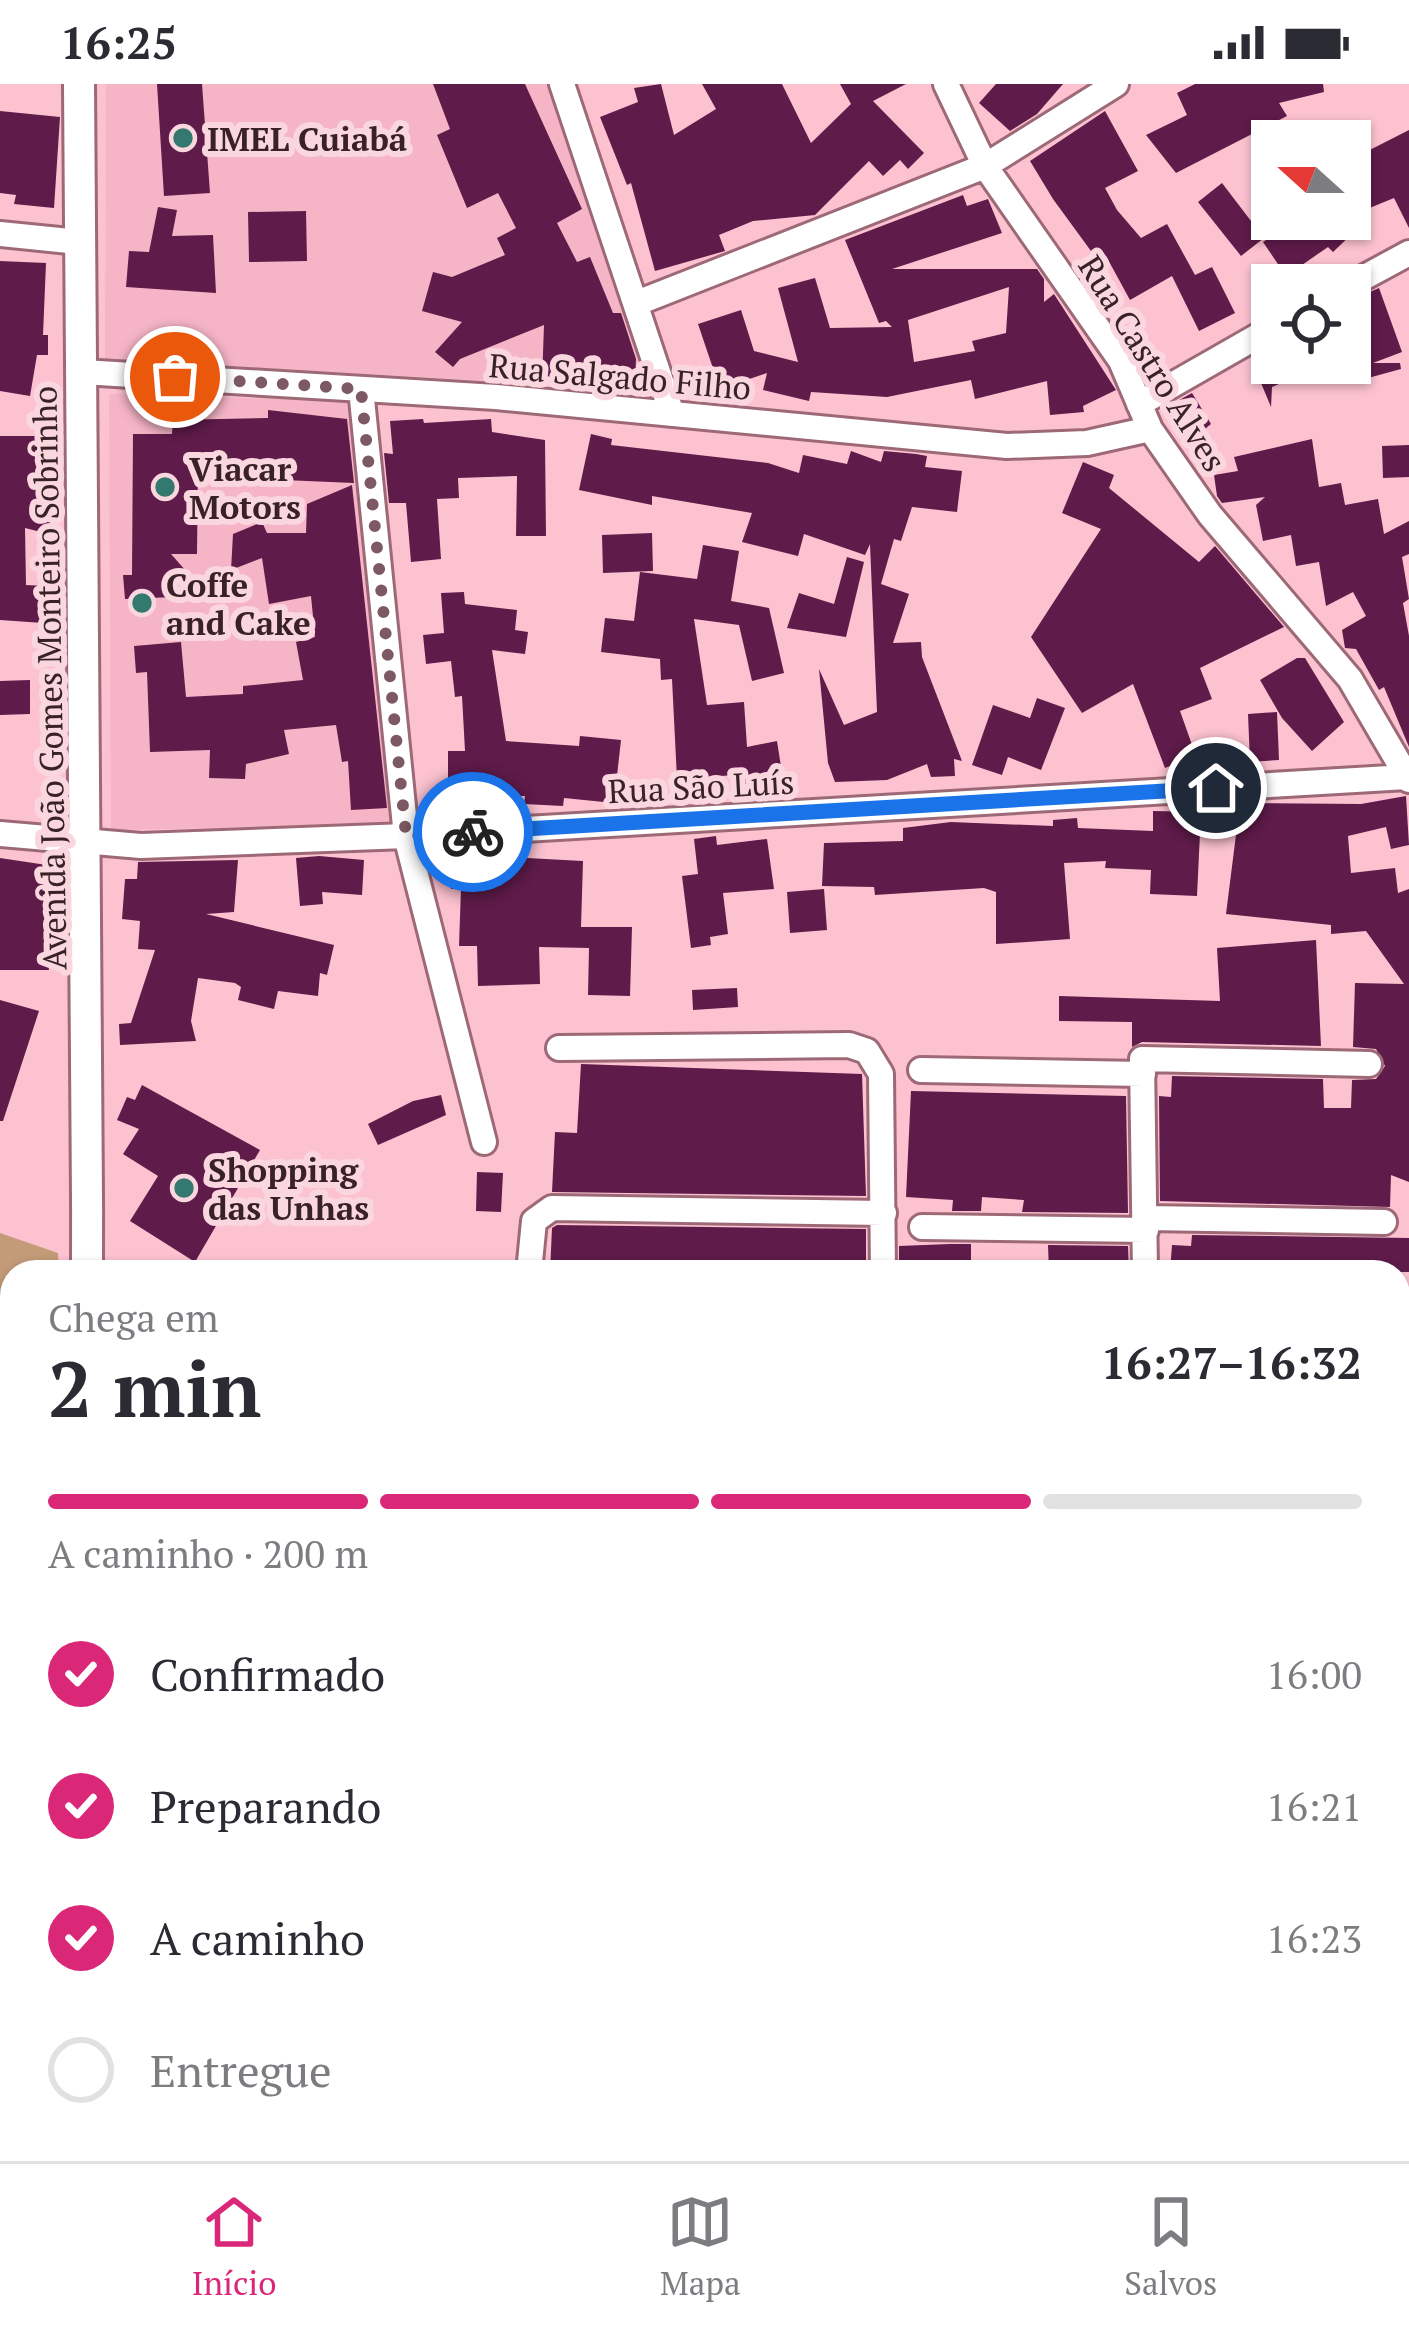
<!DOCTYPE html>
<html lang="pt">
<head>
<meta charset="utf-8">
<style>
	body { margin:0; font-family:"PT Serif",serif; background:#f7f7f7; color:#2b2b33; height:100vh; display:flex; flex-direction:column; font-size:45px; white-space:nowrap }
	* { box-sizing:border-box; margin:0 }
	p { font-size:39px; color:#7c7c81 }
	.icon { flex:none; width:66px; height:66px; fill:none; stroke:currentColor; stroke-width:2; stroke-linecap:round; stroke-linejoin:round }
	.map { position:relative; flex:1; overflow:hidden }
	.side { position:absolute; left:0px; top:1176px; width:1410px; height:903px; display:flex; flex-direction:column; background:#fff; border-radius:36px 36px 0 0; box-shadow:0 3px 9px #0004 }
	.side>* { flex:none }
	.needle { width:78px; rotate:291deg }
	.buttons { position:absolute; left:1251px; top:36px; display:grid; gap:24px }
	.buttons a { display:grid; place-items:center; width:120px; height:120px; border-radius:0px; background:#fff; box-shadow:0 3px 9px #0004; font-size:60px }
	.pin { position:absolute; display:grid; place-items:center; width:102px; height:102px; color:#fff; margin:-51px; border:6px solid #fff; border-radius:50%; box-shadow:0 3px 12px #0007 }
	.courier { position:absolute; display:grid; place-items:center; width:120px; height:120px; margin:-60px; border:9px solid #1a73e8; border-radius:50%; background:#fff; color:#222; box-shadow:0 3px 15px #0007 }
	.head em { font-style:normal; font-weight:700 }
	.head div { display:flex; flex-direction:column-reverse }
	.head { display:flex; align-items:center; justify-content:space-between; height:204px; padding:0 48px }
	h1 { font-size:78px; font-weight:700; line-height:90px }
	.bar { display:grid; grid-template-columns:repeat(4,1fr); gap:18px 12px; align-content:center; height:144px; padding:0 48px }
	.bar i { height:15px; border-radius:9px; background:#e1e1e2 }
	.bar .current { background:#db2777 }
	.bar p { grid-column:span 4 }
	ol { padding:0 48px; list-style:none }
	li { display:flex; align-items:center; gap:36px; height:132px }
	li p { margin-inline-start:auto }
	li .icon { padding:12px; border-radius:50%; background:#db2777; color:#fff; stroke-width:4 }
	li:last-child { color:#7c7c81 }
	li i { width:66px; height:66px; border:6px solid #e1e1e2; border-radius:50% }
	.status { display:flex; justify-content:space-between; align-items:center; height:84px; padding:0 60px; background:#fff; direction:ltr }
	.status svg { height:33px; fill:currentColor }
	.tabs { display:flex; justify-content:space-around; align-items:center; height:168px; border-top:3px solid #e1e1e2; background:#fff; font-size:33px; color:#7c7c81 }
	.tabs a { display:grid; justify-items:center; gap:6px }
	.tabs .current { color:#db2777 }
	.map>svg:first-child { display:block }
	.built { fill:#f6b5c6 }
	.green { fill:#c39b78 }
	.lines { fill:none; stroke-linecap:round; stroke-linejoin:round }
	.canal { stroke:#c56e87; stroke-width:27 }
	.building { fill:#5f1b4a; fill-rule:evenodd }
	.minor-casing { stroke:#9d6976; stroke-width:30 }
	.major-casing { stroke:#9d6976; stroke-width:36 }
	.path { stroke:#a17882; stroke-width:4.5; stroke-dasharray:6 9; stroke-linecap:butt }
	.minor { stroke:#fff; stroke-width:24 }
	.major { stroke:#fff; stroke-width:30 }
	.done { stroke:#7d5a63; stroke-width:12; stroke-dasharray:0 21.6 }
	.route { stroke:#1a73e8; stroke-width:15 }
	.poi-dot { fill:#34796f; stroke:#fad6df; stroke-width:4.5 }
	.labels { text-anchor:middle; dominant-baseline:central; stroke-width:12; stroke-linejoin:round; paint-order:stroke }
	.poi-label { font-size:33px; font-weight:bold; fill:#382228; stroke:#fad6df; text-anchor:start }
	.street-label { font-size:33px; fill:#382228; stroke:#fad6df }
</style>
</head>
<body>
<div class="status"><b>16:25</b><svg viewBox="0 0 49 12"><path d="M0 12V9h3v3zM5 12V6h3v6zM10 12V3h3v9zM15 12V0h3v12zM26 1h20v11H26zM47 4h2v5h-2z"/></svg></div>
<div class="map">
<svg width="1409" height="2077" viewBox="0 0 1409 2077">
	<rect width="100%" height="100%" fill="#fcc2d0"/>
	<path class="built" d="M106 0H550L652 306 105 275Z
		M109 310 355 317 399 741 111 746Z
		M1398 1436H1409V1713L1398 1702Z"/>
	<path class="green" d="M0 1149 58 1169 59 1188H12V1319L0 1324Z"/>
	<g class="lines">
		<path class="canal" d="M1406 1386H1409"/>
	</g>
	<path class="building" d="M157 0H202L210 109 164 112Z
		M433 0H525L582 125 557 139 577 178 590 173 613 229H621L636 275 635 298 542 297 544 241 460 275 453 283 435 268 462 238 422 227 433 188 452 193 505 171 497 154 516 144 498 109 467 124 437 51 450 45Z
		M661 0 674 51 716 25 702 0H782L811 59 851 20 840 0H906L873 17 924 69 908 85 900 76 883 92 869 77 815 131 753 137 719 151 725 167 655 187 631 99 627 101 600 33 638 18 634 4Z
		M996 0H1063L1037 30 1010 47 979 19Z
		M1195 0H1323L1324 8 1279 19 1287 32 1176 89 1146 51 1187 31 1177 9Z
		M0 27 60 33 54 124 14 120 16 111 0 109Z
		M1105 27 1138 87 1105 104 1117 126 1141 154 1167 140 1195 191 1212 183 1235 229 1199 247 1172 192 1130 216 1106 172 1099 178 1053 115 1030 77Z
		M1409 46V144L1394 114 1350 132V76Z
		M1222 99 1264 154 1241 172 1198 118Z
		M963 111 967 122 988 115 1002 149 892 185H1037L1044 195V218L1054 210 1116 306 1083 322 1084 328 1050 331 1047 297 975 315 971 296 887 313 811 308 809 317 763 306 767 289 720 305 698 240 741 226 754 267 798 278 778 204 815 194 830 244 892 243 886 237 879 239 845 156ZM1009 203 1006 249 972 257 975 267 914 278 908 236Z
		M158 123 177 126 172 152 213 151 216 209 126 203 129 167 149 168Z
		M306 127 307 177 249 178 248 128Z
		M1296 135 1307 149 1321 135H1341L1354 148 1333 168 1328 163 1286 192 1263 158Z
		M0 177 46 179 43 251H48V271H37L30 312 0 307Z
		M1379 204 1402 268 1373 279H1400L1401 285 1346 300 1341 279H1350V217Z
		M1272 263V279H1327L1272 303 1271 323 1251 275Z
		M1192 309 1211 340 1189 358 1163 325Z
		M268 326 347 335 354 399 236 394 237 378 198 379 197 470H171L194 496 174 513 125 515 123 491H132L133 350H172L173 336 268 334Z
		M423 335 424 339 491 335 492 348 545 356 546 452H516L517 392 458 394 459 414 437 415 441 475 411 478 406 419H389L384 369 393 370 390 337Z
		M591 350 612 355 611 361 768 379 799 389 803 371 847 380 851 367 881 378 884 367 916 370 927 372 925 383 962 387 957 428 912 423 901 457 894 455 881 500 909 510 893 559 921 558 922 573 962 677 954 675 955 692 931 693 927 680 887 696 835 698 828 679 819 585 844 641 877 628 870 460 865 471 804 450 798 472 742 458 752 429 652 412V421L579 406Z
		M0 352H58V416L49 450 25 444 26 501 45 502 43 539 0 536Z
		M1312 355 1319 403 1341 399 1345 421 1378 415 1384 450 1409 437V470L1402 473 1409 515 1403 519 1409 552V663L1384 603 1379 606 1356 565 1345 564 1342 546 1366 532 1353 508 1326 522 1319 478 1296 482 1291 451 1263 457 1256 421 1265 413 1222 419 1217 412 1214 391 1238 387 1234 373Z
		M1409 361V393L1383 394 1382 362Z
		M1083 378 1114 391 1109 404 1199 478 1215 462 1284 543 1200 584 1212 615 1180 627 1196 672 1165 684 1133 600 1082 629 1031 553 1101 445 1062 429Z
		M352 401 387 724 351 726 348 677 342 678 336 641 284 646 289 670 246 680 245 695 209 694 210 666 150 668 147 588 136 589 134 562 181 558 186 613 243 610V602L303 596 296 558 315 553 311 512 269 520 262 474 231 486 233 450 262 438 267 449H306L307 420Z
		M652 449 653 487 603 489 602 451Z
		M703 461 739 467 731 517 769 524 784 589 752 597 739 541 694 535 707 621 744 618 747 663 777 657 784 702 738 710 735 691 677 695 672 595 661 596 660 575 601 568 605 534 634 537 640 488 697 495Z
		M847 473 864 478 846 553 787 544 799 509 834 520Z
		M464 508 465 520 517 526 515 546 528 548 525 570 492 566 506 657 579 662 580 652 621 656 614 719 564 714 563 722 524 720 525 712 469 713V699H448V667H465L462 612 455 613 451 577 426 580 423 551 444 549 441 509Z
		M1297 574H1305L1344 638 1312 667 1282 634 1260 596Z
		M30 596V630L0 631V597Z
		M1037 614 1065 624 1041 686 1008 673 1002 691 972 681 993 621 1030 634Z
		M1277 628 1279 676 1250 678 1248 630Z
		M1406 712 1409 761 1391 765 1386 743 1348 752 1351 789 1395 784 1398 809 1409 805V1098L1391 1091 1390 1123 1160 1117 1159 1012 1171 1013 1172 992 1323 995 1324 1024H1351L1352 996 1376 995 1385 982 1376 965 1353 963 1355 899 1404 900 1366 847 1331 850V841L1226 830 1240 719 1361 720Z
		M1153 727 1201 728 1197 812 1150 810 1151 786 1105 784 1106 777 1064 779 1070 855 996 860V808L984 804 875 811 874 803 822 802 824 759 903 757V744L951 738 1053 742V736L1077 734 1078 744 1153 747Z
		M716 752 717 761 767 755 774 805 723 809 728 850 710 853 711 861 691 864 682 792 698 790 694 755Z
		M319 772 364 776 362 811 322 808 323 820 300 822 296 774Z
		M491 772 583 777 581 843H632L630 912 588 911 589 864 539 863 540 900 478 902 477 862H459L461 804 451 805 448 777Z
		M0 774 60 783 46 865 49 886H0Z
		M238 776 234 828 206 830 334 861 327 891 320 889 318 912 278 907 274 925 238 916 241 903 235 899 198 894 191 937 196 957 120 961 119 940 131 939 155 866 138 865 140 837 122 835 125 795H137L138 778Z
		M824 805 827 846 790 849 787 808Z
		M1316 856 1321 962 1142 958 1132 963V938L1059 937V912L1220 917 1217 864Z
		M737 904 738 923 693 926 692 906Z
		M0 916 39 927 3 1037H0Z
		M581 980 862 990 866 1112 552 1108 555 1048 577 1049Z
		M142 1001 260 1066 195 1178 130 1137 158 1092 123 1070 139 1045 117 1036 127 1013 135 1016Z
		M911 1007 1126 1012 1128 1129 1022 1128 1024 1116 982 1113 981 1127H952L953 1116 906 1113Z
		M441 1011 446 1031 378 1061 368 1040 413 1017Z
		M477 1088 503 1089 501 1128 476 1127Z
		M557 1141 866 1145V1188H550L552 1144Z
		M1192 1151 1409 1154V1188H1170L1172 1161 1191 1162Z
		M950 1160H971V1188H899V1162Z
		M1048 1161 1128 1162 1129 1188H1049Z"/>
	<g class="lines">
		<defs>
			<path id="minor" d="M562 0 672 330
				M946 0 985 82 1121 277 1150 345 1210 431 1350 595 1409 696
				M0 150 79 158
				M1350 201 1409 169
				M637 219 985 82 1116 0
				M82 288 496 313 1007 362 1087 359 1150 345
				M361 305 406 752 484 1058
				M1139 320 1272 244
				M0 750 141 762 406 752 1407 693
				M559 964 849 961 867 967 881 990 883 1188
				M921 986 1143 990
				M1146 1134 1384 1138
				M922 1143 1146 1146
				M529 1188 534 1137 552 1124 884 1129
				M1145 1188 1142 975 1369 980
				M1398 1260 1409 1262
				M1398 1335 1409 1313
				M0 1343 12 1336
				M1398 1356H1409
				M1398 1398H1409
				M0 1673 12 1670
				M1398 1724 1409 1735
				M0 1894 12 1893
				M697 2067 699 2077
				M299 2077 303 2067"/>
			<path id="major" d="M79 0C79 396 88 792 87 1188
				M89 2077V2067"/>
		</defs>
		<use href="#minor" class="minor-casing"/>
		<use href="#major" class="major-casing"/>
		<path class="path" d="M1401 1972 1409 1976"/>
		<use href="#minor" class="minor"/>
		<use href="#major" class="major"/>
	</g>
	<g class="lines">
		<path class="done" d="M175 293 361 305 406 752 473 748"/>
		<path class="route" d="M473 748 1216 704"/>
	</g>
	<g class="poi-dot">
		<circle cx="183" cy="54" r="12"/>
		<circle cx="165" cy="403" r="12"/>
		<circle cx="142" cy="519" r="12"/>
		<circle cx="184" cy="1104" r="12"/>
	</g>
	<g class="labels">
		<g class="poi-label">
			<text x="207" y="54">IMEL Cuiabá</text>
			<text x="189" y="384">Viacar<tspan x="189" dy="38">Motors</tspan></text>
			<text x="166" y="500">Coffe<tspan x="166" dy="38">and Cake</tspan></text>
			<text x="208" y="1085">Shopping<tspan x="208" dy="38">das Unhas</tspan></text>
		</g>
		<g class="street-label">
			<text transform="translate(1153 279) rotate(58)">Rua Castro Alves</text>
			<text transform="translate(620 292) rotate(5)">Rua Salgado Filho</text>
			<text transform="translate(49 594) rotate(-91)">Avenida João Gomes Monteiro Sobrinho</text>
			<text transform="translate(701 702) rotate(-3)">Rua São Luís</text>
		</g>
	</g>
</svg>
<div class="buttons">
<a><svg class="needle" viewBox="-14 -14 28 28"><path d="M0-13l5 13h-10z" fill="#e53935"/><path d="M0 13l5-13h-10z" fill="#7c7c81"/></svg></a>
<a><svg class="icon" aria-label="locate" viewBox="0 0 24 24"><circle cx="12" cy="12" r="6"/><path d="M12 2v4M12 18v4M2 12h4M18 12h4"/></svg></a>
</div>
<div class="pin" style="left:175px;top:293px;background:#ea580c"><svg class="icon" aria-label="bag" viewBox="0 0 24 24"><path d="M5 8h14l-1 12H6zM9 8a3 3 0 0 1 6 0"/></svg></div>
<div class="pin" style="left:1216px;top:704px;background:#1f2937"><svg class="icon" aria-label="home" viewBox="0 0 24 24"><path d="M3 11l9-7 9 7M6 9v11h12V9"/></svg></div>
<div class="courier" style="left:473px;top:748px"><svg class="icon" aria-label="bike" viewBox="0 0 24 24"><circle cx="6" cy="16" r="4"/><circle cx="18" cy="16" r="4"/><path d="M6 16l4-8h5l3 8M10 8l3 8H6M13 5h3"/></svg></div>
<section class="side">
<div class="head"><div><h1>2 min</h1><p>Chega em</p></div><em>16:27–16:32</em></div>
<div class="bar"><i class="current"></i><i class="current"></i><i class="current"></i><i></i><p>A caminho · 200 m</p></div>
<ol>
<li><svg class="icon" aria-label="check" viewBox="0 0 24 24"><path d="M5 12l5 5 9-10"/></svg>Confirmado<p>16:00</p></li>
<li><svg class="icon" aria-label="check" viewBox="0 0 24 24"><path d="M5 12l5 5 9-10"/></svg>Preparando<p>16:21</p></li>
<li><svg class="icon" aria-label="check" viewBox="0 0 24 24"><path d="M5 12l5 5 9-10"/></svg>A caminho<p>16:23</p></li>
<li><i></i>Entregue</li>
</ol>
</section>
</div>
<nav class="tabs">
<a class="current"><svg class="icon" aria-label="home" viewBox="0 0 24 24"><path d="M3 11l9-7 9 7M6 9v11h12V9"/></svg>Início</a>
<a><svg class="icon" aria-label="map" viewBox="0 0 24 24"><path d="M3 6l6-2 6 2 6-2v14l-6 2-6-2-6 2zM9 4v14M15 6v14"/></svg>Mapa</a>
<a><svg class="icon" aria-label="saved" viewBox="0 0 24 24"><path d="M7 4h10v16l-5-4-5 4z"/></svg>Salvos</a>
</nav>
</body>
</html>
